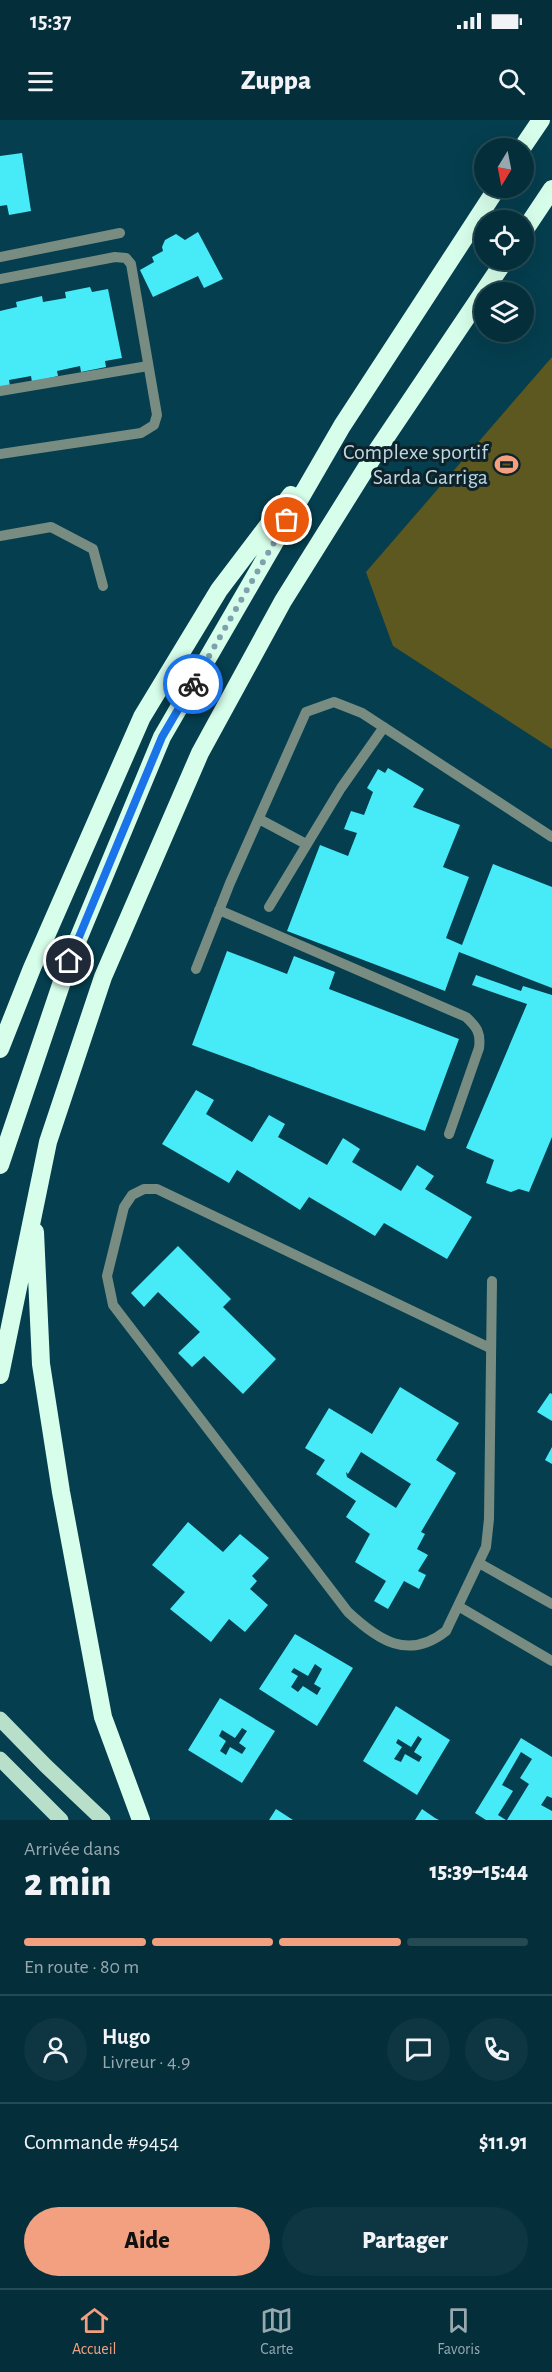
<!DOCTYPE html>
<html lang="fr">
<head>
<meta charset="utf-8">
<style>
	body { margin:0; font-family:"Alegreya Sans",sans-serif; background:#0d3642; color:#f1f3f6; height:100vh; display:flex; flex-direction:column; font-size:22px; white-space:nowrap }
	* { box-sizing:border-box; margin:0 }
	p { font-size:20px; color:#97a8af }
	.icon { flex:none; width:33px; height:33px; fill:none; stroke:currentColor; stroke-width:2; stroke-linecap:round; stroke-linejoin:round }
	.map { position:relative; height:1700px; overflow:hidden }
	.panel { display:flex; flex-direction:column; background:#042e3a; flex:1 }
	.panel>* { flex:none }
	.needle { width:39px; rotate:190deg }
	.controls { position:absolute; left:474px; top:18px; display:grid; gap:12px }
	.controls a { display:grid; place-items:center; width:60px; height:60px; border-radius:50%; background:#042e3a; box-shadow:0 6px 24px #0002,0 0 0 2px #254a54; font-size:30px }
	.pin { position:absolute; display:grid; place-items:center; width:51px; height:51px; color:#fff; margin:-26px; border:3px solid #fff; border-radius:50%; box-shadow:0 2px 6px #0007 }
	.courier { position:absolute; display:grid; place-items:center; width:60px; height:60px; margin:-30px; border:4px solid #1a73e8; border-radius:50%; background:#fff; color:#222; box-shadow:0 2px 8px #0007 }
	.headline em { font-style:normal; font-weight:800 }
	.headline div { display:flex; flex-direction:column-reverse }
	.headline { display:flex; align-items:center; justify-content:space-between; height:102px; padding:0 24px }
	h1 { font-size:39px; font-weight:800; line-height:45px }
	.bar { display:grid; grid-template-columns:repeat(4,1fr); gap:9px 6px; align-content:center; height:72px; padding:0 24px }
	.bar i { height:8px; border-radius:4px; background:#254a54 }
	.bar .current { background:#f2a07f }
	.bar p { grid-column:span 4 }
	.line { display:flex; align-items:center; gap:15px; padding:0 24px; border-top:2px solid #254a54 }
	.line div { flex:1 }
	.round { display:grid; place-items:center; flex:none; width:63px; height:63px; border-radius:32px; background:#0d3642 }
	.cta { display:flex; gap:12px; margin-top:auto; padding:12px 24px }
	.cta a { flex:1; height:69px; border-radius:36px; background:#f2a07f; color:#111; font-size:24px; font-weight:800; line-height:69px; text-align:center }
	.cta a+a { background:#0d3642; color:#f1f3f6 }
	.status { display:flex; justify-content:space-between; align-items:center; height:42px; padding:0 30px; background:#042e3a; direction:ltr }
	.status svg { height:16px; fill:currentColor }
	header { display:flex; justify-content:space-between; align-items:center; height:78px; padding:0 24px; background:#042e3a; font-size:27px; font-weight:800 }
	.dock { display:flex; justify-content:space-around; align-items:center; height:84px; border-top:2px solid #254a54; background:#042e3a; font-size:16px; color:#97a8af }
	.dock a { display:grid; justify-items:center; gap:3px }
	.dock .current { color:#f2a07f }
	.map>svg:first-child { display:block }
	.green { fill:#5d5720 }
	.building { fill:#47ebf8; fill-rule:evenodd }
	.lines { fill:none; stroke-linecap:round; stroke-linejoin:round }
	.minor { stroke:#788c81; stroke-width:10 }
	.major { stroke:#b7dfca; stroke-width:15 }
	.highway { stroke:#d7feea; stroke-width:18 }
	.done { stroke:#7da1ae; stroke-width:6; stroke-dasharray:0 10.8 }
	.route { stroke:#1a73e8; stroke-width:8 }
	.labels { text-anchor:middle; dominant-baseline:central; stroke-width:6; stroke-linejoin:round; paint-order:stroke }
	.poi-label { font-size:22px; fill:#bed7e1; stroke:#0d2229; text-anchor:end }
</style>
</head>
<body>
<div class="status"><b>15:37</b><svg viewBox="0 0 49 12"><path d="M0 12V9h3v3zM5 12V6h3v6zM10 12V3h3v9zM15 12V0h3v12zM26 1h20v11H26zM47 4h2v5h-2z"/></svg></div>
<header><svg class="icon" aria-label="menu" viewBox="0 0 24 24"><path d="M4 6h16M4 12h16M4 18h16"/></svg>Zuppa<svg class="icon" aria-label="search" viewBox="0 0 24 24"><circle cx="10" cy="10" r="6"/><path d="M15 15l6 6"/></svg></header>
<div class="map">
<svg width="552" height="1700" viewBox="0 0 552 1700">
	<rect width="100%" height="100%" fill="#053e4e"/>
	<path class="green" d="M552 237V629L393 526 366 452Z"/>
	<path class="building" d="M22 33 31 91 9 95 7 85 0 86V36Z
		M198 112 223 159 204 168 198 156 153 177 140 150 154 142 152 137 163 131 162 127 165 120 176 114 185 120Z
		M90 167 92 172 108 169 122 238 105 241 106 247 81 252 80 246 57 251 58 256 32 262 31 256 9 260 10 266 0 268V191L17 187 16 182 42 176 43 182 66 178 65 172Z
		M388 648 424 669 413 687 460 705 443 747 469 757 446 818 462 825 493 744 552 767V868L459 832 445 871 287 811 320 725 348 736 357 713 344 709 351 691 364 695 373 672 367 668 378 649 385 653Z
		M227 831 287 854 294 836 335 852 329 869 459 919 425 1011 192 925Z
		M476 855 521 871 523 866 552 875V1017L529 1072 519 1069 511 1072 486 1063 494 1040 466 1028 527 884 472 865Z
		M196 970 214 980 206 994 252 1022 269 995 285 1004 278 1017 327 1045 343 1018 360 1029 352 1042 401 1071 417 1045 434 1056 425 1069 472 1097 447 1139 384 1103 375 1116 309 1077 300 1090 237 1050 229 1063 162 1024Z
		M178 1126 231 1179 223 1187 276 1239 243 1274 204 1236 192 1247 178 1233 200 1212 158 1172 144 1187 131 1173Z
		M400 1267 459 1303 436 1340 456 1353 421 1412 425 1414 417 1429 428 1435 418 1451 426 1455 419 1469 404 1461 388 1489 374 1481 386 1461 355 1442 370 1414 346 1397 356 1381 316 1354 325 1340 305 1328 329 1288 372 1314ZM361 1332 411 1364 396 1388 347 1357 346 1352 348 1354Z
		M550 1273 552 1274V1301L537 1292Z
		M552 1327V1344L545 1340Z
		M188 1402 223 1432 240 1414 269 1438 252 1456 257 1461 250 1469 268 1485 245 1512 229 1499 211 1522 170 1489 185 1472 152 1445Z
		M295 1514 353 1548 317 1606 259 1569ZM315 1544 322 1549 314 1564 321 1568 317 1575 303 1566 298 1572 291 1567 298 1556 291 1552 294 1548 308 1556Z
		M220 1578 275 1611 242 1663 188 1630ZM242 1608 247 1611 239 1623 246 1628 242 1634 230 1627 226 1635 220 1631 226 1621 219 1616 222 1610 235 1618Z
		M396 1586 450 1620 417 1675 363 1641ZM418 1616 422 1619 414 1632 422 1637 419 1642 405 1634 401 1642 394 1639 402 1627 396 1623 398 1619 411 1627Z
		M521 1618 552 1637V1678L547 1676 541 1685 552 1691V1700H507L529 1664 520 1658 532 1639 521 1632 502 1665 513 1671 498 1695 506 1700H486L475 1693Z
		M276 1689 293 1700H269Z
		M422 1689 435 1698 439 1700H415Z"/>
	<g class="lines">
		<path class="minor" d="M0 137 120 113
			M0 159 115 137 126 138 131 144 157 295 154 305 141 313 0 334
			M0 271 148 246
			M0 416 51 407 93 429 103 466
			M259 699 306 724
			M269 787 341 668 384 607
			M219 790 466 897C477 907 481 913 479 928L449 1014
			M196 849 230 763 306 592 334 582 362 593 552 717
			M490 1228 157 1069H144L132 1075 124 1087 107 1156 113 1185 348 1492C378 1520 408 1541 446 1511L486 1427 489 1399 492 1161
			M479 1443 552 1484
			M458 1486 552 1541"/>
		<path class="major" d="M0 1599 46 1646 103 1700
			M0 1639 61 1700"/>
		<path class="highway" d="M522 28 541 0
			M524 111 552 69
			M0 929 32 848 142 597 219 470 291 375
			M0 1045 69 841 162 617 342 306 497 68
			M35 1112 41 1244 61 1372 103 1597 141 1700
			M0 1255 48 1022 103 857 200 633 283 481 378 329 505 140"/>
	</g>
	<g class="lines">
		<path class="done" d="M193 564 287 400"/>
		<path class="route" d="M69 841 162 617 193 564"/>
	</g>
	<defs>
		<symbol id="stadium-bare" viewBox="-9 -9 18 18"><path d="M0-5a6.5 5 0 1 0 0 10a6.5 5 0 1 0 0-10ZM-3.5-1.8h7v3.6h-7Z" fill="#f2a07f" stroke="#0d2229" stroke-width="2.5" paint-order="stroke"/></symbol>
	</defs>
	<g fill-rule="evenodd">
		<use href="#stadium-bare" x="490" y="328" width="33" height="33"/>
	</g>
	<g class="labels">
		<g class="poi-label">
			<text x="488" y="332">Complexe sportif<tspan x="488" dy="25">Sarda Garriga</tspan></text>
		</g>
	</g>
</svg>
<div class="controls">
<a><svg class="needle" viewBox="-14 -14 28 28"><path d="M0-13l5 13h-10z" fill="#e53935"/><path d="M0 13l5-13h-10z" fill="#97a8af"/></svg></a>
<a><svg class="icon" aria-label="locate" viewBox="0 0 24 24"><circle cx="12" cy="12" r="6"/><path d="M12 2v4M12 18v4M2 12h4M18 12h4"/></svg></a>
<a><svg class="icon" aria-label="layers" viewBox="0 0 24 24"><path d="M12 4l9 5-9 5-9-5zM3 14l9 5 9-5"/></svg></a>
</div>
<div class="pin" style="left:287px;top:400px;background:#ea580c"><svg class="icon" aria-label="bag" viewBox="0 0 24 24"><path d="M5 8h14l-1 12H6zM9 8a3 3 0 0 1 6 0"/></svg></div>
<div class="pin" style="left:69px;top:841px;background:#1f2937"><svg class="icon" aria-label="home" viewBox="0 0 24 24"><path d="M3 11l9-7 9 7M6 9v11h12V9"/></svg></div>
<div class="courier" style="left:193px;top:564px"><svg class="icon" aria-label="bike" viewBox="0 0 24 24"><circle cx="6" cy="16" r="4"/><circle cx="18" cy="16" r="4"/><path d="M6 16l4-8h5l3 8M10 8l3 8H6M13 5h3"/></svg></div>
</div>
<section class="panel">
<div class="headline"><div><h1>2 min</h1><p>Arrivée dans</p></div><em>15:39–15:44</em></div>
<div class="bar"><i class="current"></i><i class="current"></i><i class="current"></i><i></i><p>En route · 80 m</p></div>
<div class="line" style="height:108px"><a class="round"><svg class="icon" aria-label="person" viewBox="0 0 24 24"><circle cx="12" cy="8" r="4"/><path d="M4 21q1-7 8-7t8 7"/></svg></a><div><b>Hugo</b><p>Livreur · 4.9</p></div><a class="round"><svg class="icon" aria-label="chat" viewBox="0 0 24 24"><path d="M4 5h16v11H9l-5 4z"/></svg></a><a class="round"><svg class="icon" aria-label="phone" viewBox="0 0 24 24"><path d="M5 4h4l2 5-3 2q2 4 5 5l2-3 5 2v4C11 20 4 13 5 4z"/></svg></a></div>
<div class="line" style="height:78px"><div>Commande #9454</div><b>$11.91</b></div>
<div class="cta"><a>Aide</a><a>Partager</a></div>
</section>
<nav class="dock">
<a class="current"><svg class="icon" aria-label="home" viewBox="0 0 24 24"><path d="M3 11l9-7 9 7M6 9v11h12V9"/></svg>Accueil</a>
<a><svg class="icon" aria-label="map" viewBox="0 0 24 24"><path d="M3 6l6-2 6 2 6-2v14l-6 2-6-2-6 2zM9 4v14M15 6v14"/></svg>Carte</a>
<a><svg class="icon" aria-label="saved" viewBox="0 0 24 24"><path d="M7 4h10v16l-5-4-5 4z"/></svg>Favoris</a>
</nav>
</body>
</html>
